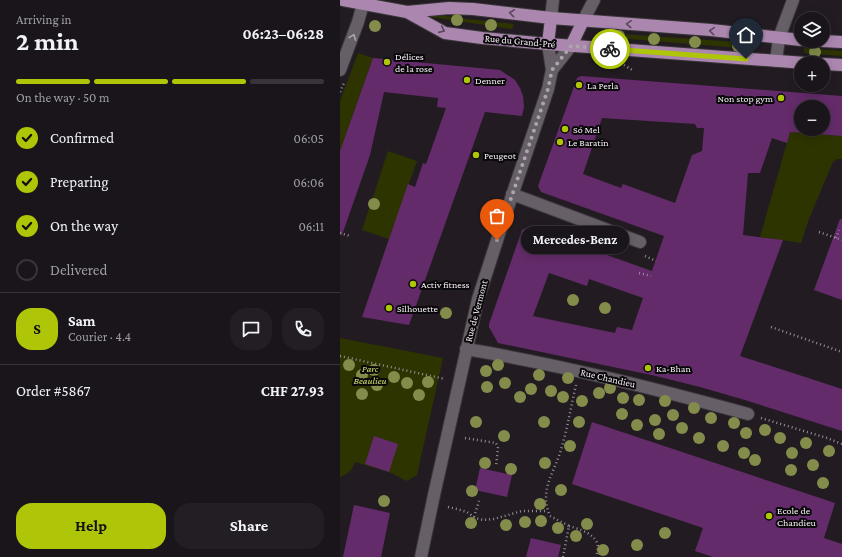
<!DOCTYPE html>
<html lang="en">
<head>
<meta charset="utf-8">
<style>
	body { margin:0; font-family:"Crimson Pro",serif; background:#231e23; color:#f1f3f6; height:100vh; display:flex; flex-direction:column; font-size:15px; white-space:nowrap }
	* { box-sizing:border-box; margin:0 }
	p { font-size:13px; color:#9f9fa2 }
	.icon { flex:none; width:22px; height:22px; fill:none; stroke:currentColor; stroke-width:2; stroke-linecap:round; stroke-linejoin:round }
	.map { position:relative; flex:1; overflow:hidden }
	.drawer { display:flex; flex-direction:column; background:#1a151a; width:340px }
	.drawer>* { flex:none }
	.controls { position:absolute; left:454px; top:12px; display:grid; gap:8px }
	.controls a { display:grid; place-items:center; width:36px; height:36px; border-radius:50%; background:#1a151a; box-shadow:0 2px 10px #0003,0 0 0 1px #383439; font-size:20px }
	.pin { position:absolute; display:grid; place-items:center; width:34px; height:34px; color:#fff; margin:-41px -17px; border-radius:50% 50% 50% 0; rotate:-45deg; box-shadow:0 0 4px #0007 }
	.pin .icon { rotate:45deg }
	.courier { position:absolute; display:grid; place-items:center; width:40px; height:40px; margin:-20px; border:3px solid #afc507; border-radius:50%; background:#fff; color:#222; box-shadow:0 1px 5px #0007 }
	.bubble { position:absolute; height:28px; border-radius:14px; background:#1a151a; box-shadow:0 2px 10px #0003,0 0 0 1px #383439; font-size:13px; font-weight:700; line-height:28px; text-align:center }
	.headline em { font-style:normal; font-weight:700 }
	.headline div { display:flex; flex-direction:column-reverse }
	.headline { display:flex; align-items:center; justify-content:space-between; height:68px; padding:0 16px }
	h1 { font-size:26px; font-weight:700; line-height:30px }
	.bar { display:grid; grid-template-columns:repeat(4,1fr); gap:6px 4px; align-content:center; height:48px; padding:0 16px }
	.bar i { height:5px; border-radius:3px; background:#383439 }
	.bar .active { background:#afc507 }
	.bar p { grid-column:span 4 }
	.line { display:flex; align-items:center; gap:10px; padding:0 16px; border-top:1px solid #383439 }
	.line div { flex:1 }
	.round { display:grid; place-items:center; flex:none; width:42px; height:42px; border-radius:16px; background:#231e23 }
	ol { padding:0 16px; list-style:none }
	li { display:flex; align-items:center; gap:12px; height:44px }
	li p { margin-inline-start:auto }
	li .icon { padding:4px; border-radius:50%; background:#afc507; color:#111; stroke-width:4 }
	li:last-child { color:#9f9fa2 }
	li i { width:22px; height:22px; border:2px solid #383439; border-radius:50% }
	.cta { display:flex; gap:8px; margin-top:auto; padding:8px 16px }
	.cta a { flex:1; height:46px; border-radius:16px; background:#afc507; color:#111; font-size:16px; font-weight:700; line-height:46px; text-align:center }
	.cta a+a { background:#231e23; color:#f1f3f6 }
	main { display:flex; flex:1; min-height:0 }
	.map>svg:first-child { display:block }
	.green { fill:#2d3400 }
	.building { fill:#642b6b; fill-rule:evenodd }
	.lines { fill:none; stroke-linecap:round; stroke-linejoin:round }
	.minor-casing { stroke:#3a363a; stroke-width:14 }
	.major-casing { stroke:#3a363a; stroke-width:14 }
	.path { stroke:#959095; stroke-width:2.5; stroke-dasharray:1 3; stroke-linecap:butt }
	.minor { stroke:#665f67; stroke-width:12 }
	.major { stroke:#ab87af; stroke-width:12 }
	.tree { fill:#838c4b }
	.oneway { stroke:#5a475c }
	.oneway2 { stroke:#ada8ae }
	.done { stroke:#aaa6aa; stroke-width:4; stroke-dasharray:0 7.2 }
	.route { stroke:#afc507; stroke-width:5 }
	.poi-dot { fill:#afc507; stroke:#0a070a; stroke-width:1.5 }
	.labels { text-anchor:middle; dominant-baseline:central; stroke-width:4; stroke-linejoin:round; paint-order:stroke }
	.street-label { font-size:10px; fill:#f4f0f4; stroke:#0a070a }
	.poi-label { font-size:10px; fill:#f4f0f4; stroke:#0a070a; text-anchor:start }
	.park-label { font-size:10px; font-style:italic; fill:#d2e86d; stroke:#0a070a }
</style>
</head>
<body>
<main>
<section class="drawer">
<div class="headline"><div><h1>2 min</h1><p>Arriving in</p></div><em>06:23–06:28</em></div>
<div class="bar"><i class="active"></i><i class="active"></i><i class="active"></i><i></i><p>On the way · 50 m</p></div>
<ol>
<li><svg class="icon" aria-label="check" viewBox="0 0 24 24"><path d="M5 12l5 5 9-10"/></svg>Confirmed<p>06:05</p></li>
<li><svg class="icon" aria-label="check" viewBox="0 0 24 24"><path d="M5 12l5 5 9-10"/></svg>Preparing<p>06:06</p></li>
<li><svg class="icon" aria-label="check" viewBox="0 0 24 24"><path d="M5 12l5 5 9-10"/></svg>On the way<p>06:11</p></li>
<li><i></i>Delivered</li>
</ol>
<div class="line" style="height:72px"><b class="round" style="background:#afc507;color:#111">S</b><div><b>Sam</b><p>Courier · 4.4</p></div><a class="round"><svg class="icon" aria-label="chat" viewBox="0 0 24 24"><path d="M4 5h16v11H9l-5 4z"/></svg></a><a class="round"><svg class="icon" aria-label="phone" viewBox="0 0 24 24"><path d="M5 4h4l2 5-3 2q2 4 5 5l2-3 5 2v4C11 20 4 13 5 4z"/></svg></a></div>
<div class="line" style="height:52px"><div>Order #5867</div><b>CHF 27.93</b></div>
<div class="cta"><a>Help</a><a>Share</a></div>
</section>
<div class="map">
<svg width="502" height="557" viewBox="0 0 502 557">
	<rect width="100%" height="100%" fill="#221c22"/>
	<path class="green" d="M92 14 127 19 174 24 172 29 91 17Z
		M266 33 412 43V49L264 37Z
		M464 48 502 51V56L464 53Z
		M18 53 33 58 0 151V101Z
		M450 132 502 136V159H497L493 162 469 219 461 243 420 237Z
		M48 151 77 161 49 239 22 230Z
		M0 338 103 358 77 475 67 481 49 472 15 462C12 470 8 474 0 477Z"/>
	<path class="building" d="M33 58 160 70 175 80 180 88 183 96 184 107 182 116 145 112 69 325 22 317 68 184 75 187 83 163 86 164 106 108 97 107 98 98 44 92 30 155 2 235 0 234V151Z
		M241 76 502 96V136L450 132 447 143 432 138 420 173H408L403 235 443 240 400 356 502 389V431L405 400 360 387 316 376 158 343 149 327V324L182 230 188 227 312 271 324 236 201 192 198 186 236 81 237 78ZM461 107H483V129H461ZM262 118 355 124 357 128H364L362 151 352 155 335 203 283 184 281 188 243 174ZM209 273 247 286 249 279 303 298 292 330 277 327 275 333 193 316Z
		M500 219H502V300L474 290Z
		M252 422 495 503 484 538 502 544V557H373L355 551 363 528 232 484Z
		M34 436 58 444 49 472 25 464Z
		M140 468 172 475 167 497 135 490Z
		M14 505 50 513 41 557H3Z
		M191 538 221 545 218 557H186Z"/>
	<g class="lines">
		<defs>
			<path id="minor" d="M211 18 213 0
				M243 21 254 0
				M436 61 439 38 453 0
				M0 70 18 22 23 4
				M212 70 231 46
				M172 194 300 242
				M126 349C222 365 316 389 408 414
				M81 557 94 495 138 299 161 228 208 89 212 70 208 44"/>
			<path id="major" d="M3 0 67 12 109 8 133 9 211 18 371 30 461 40
				M67 12 105 33 142 38 208 44 465 63
				M483 41 502 42
				M208 44 211 18
				M231 46 243 21
				M483 64 502 65"/>
		</defs>
		<use href="#minor" class="minor-casing"/>
		<use href="#major" class="major-casing"/>
		<path class="path" d="M284 65 294 71
			M0 92 4 83
			M479 232 502 240
			M0 233 10 236
			M496 238 499 230
			M305 256 316 261
			M299 273 311 276
			M431 327 502 352
			M0 356 105 379
			M421 418 487 438 502 444
			M125 438 156 443 158 447 156 467
			M108 507 117 509 127 512 135 518 143 520 154 519 182 511H207
			M134 517 140 498
			M229 526C239 529 257 534 258 547 258 550 257 554 256 557
			M223 557 229 526 210 516C198 489 216 471 222 446 228 426 231 406 236 385"/>
		<use href="#minor" class="minor"/>
		<use href="#major" class="major"/>
	</g>
	<g class="tree">
		<circle cx="117" cy="20" r="6"/>
		<circle cx="151" cy="25" r="6"/>
		<circle cx="35" cy="26" r="6"/>
		<circle cx="279" cy="36" r="6"/>
		<circle cx="314" cy="39" r="6"/>
		<circle cx="355" cy="42" r="6"/>
		<circle cx="398" cy="46" r="6"/>
		<circle cx="475" cy="52" r="6"/>
		<circle cx="34" cy="204" r="6"/>
		<circle cx="233" cy="300" r="6"/>
		<circle cx="265" cy="308" r="6"/>
		<circle cx="106" cy="313" r="6"/>
		<circle cx="9" cy="365" r="6"/>
		<circle cx="158" cy="365" r="6"/>
		<circle cx="34" cy="370" r="6"/>
		<circle cx="146" cy="371" r="6"/>
		<circle cx="22" cy="375" r="6"/>
		<circle cx="199" cy="375" r="6"/>
		<circle cx="54" cy="377" r="6"/>
		<circle cx="228" cy="378" r="6"/>
		<circle cx="88" cy="382" r="6"/>
		<circle cx="67" cy="383" r="6"/>
		<circle cx="165" cy="383" r="6"/>
		<circle cx="37" cy="385" r="6"/>
		<circle cx="147" cy="387" r="6"/>
		<circle cx="270" cy="388" r="6"/>
		<circle cx="191" cy="389" r="6"/>
		<circle cx="211" cy="391" r="6"/>
		<circle cx="259" cy="393" r="6"/>
		<circle cx="22" cy="394" r="6"/>
		<circle cx="79" cy="395" r="6"/>
		<circle cx="180" cy="397" r="6"/>
		<circle cx="223" cy="397" r="6"/>
		<circle cx="283" cy="398" r="6"/>
		<circle cx="299" cy="400" r="6"/>
		<circle cx="242" cy="401" r="6"/>
		<circle cx="325" cy="401" r="6"/>
		<circle cx="354" cy="408" r="6"/>
		<circle cx="282" cy="414" r="6"/>
		<circle cx="333" cy="415" r="6"/>
		<circle cx="371" cy="418" r="6"/>
		<circle cx="315" cy="420" r="6"/>
		<circle cx="136" cy="422" r="6"/>
		<circle cx="204" cy="422" r="6"/>
		<circle cx="239" cy="422" r="6"/>
		<circle cx="394" cy="423" r="6"/>
		<circle cx="297" cy="425" r="6"/>
		<circle cx="342" cy="428" r="6"/>
		<circle cx="425" cy="430" r="6"/>
		<circle cx="406" cy="433" r="6"/>
		<circle cx="319" cy="434" r="6"/>
		<circle cx="164" cy="436" r="6"/>
		<circle cx="359" cy="438" r="6"/>
		<circle cx="440" cy="438" r="6"/>
		<circle cx="466" cy="443" r="6"/>
		<circle cx="230" cy="446" r="6"/>
		<circle cx="383" cy="446" r="6"/>
		<circle cx="489" cy="451" r="6"/>
		<circle cx="404" cy="453" r="6"/>
		<circle cx="452" cy="453" r="6"/>
		<circle cx="415" cy="460" r="6"/>
		<circle cx="145" cy="463" r="6"/>
		<circle cx="205" cy="463" r="6"/>
		<circle cx="473" cy="465" r="6"/>
		<circle cx="171" cy="469" r="6"/>
		<circle cx="451" cy="470" r="6"/>
		<circle cx="483" cy="483" r="6"/>
		<circle cx="221" cy="490" r="6"/>
		<circle cx="132" cy="491" r="6"/>
		<circle cx="44" cy="501" r="6"/>
		<circle cx="200" cy="504" r="6"/>
		<circle cx="201" cy="521" r="6"/>
		<circle cx="185" cy="522" r="6"/>
		<circle cx="131" cy="523" r="6"/>
		<circle cx="247" cy="524" r="6"/>
		<circle cx="166" cy="525" r="6"/>
		<circle cx="218" cy="528" r="6"/>
		<circle cx="325" cy="533" r="6"/>
		<circle cx="236" cy="536" r="6"/>
		<circle cx="297" cy="545" r="6"/>
		<circle cx="263" cy="550" r="6"/>
	</g>
	<defs><path id="oneway-chevron" d="M-2-3.5L2.5 0L-2 3.5" fill="none" stroke-width="1.6" stroke-linecap="round" stroke-linejoin="round"/></defs>
	<g class="oneway">
		<use href="#oneway-chevron" transform="translate(172 13) rotate(-174)"/>
		<use href="#oneway-chevron" transform="translate(289 24) rotate(-176)"/>
		<use href="#oneway-chevron" transform="translate(102 30) rotate(24)"/>
		<use href="#oneway-chevron" transform="translate(372 31) rotate(-175)"/>
	</g>
	<use class="oneway2" href="#oneway-chevron" transform="translate(13 37) rotate(-69)"/>
	<g class="lines">
		<path class="done" d="M157 240 208 89 212 70 231 46 270 49"/>
		<path class="route" d="M270 49 406 59"/>
	</g>
	<g class="poi-dot">
		<circle cx="47" cy="62" r="4"/>
		<circle cx="127" cy="80" r="4"/>
		<circle cx="239" cy="85" r="4"/>
		<circle cx="441" cy="98" r="4"/>
		<circle cx="225" cy="129" r="4"/>
		<circle cx="220" cy="142" r="4"/>
		<circle cx="136" cy="155" r="4"/>
		<circle cx="73" cy="284" r="4"/>
		<circle cx="49" cy="308" r="4"/>
		<circle cx="308" cy="368" r="4"/>
		<circle cx="429" cy="516" r="4"/>
	</g>
	<g class="labels">
		<g class="street-label">
			<text transform="translate(180 41) rotate(5)">Rue du Grand-Pré</text>
			<text transform="translate(136 311) rotate(-75)">Rue de Vermont</text>
			<text transform="translate(268 378) rotate(13)">Rue Chandieu</text>
		</g>
		<g class="poi-label">
			<text x="55" y="56">Délices<tspan x="55" dy="12">de la rose</tspan></text>
			<text x="135" y="80">Denner</text>
			<text x="247" y="85">La Perla</text>
			<text x="433" y="98" text-anchor="end">Non stop gym</text>
			<text x="233" y="129">Só Mel</text>
			<text x="228" y="142">Le Baratin</text>
			<text x="144" y="155">Peugeot</text>
			<text x="81" y="284">Activ fitness</text>
			<text x="57" y="308">Silhouette</text>
			<text x="316" y="368">Ka-Bhan</text>
			<text x="437" y="510">Ecole de<tspan x="437" dy="12">Chandieu</tspan></text>
		</g>
		<g class="park-label">
			<text x="30" y="368">Parc<tspan x="30" dy="12">Beaulieu</tspan></text>
		</g>
	</g>
</svg>
<div class="controls">
<a><svg class="icon" aria-label="layers" viewBox="0 0 24 24"><path d="M12 4l9 5-9 5-9-5zM3 14l9 5 9-5"/></svg></a>
<a>+</a>
<a>−</a>
</div>
<div class="pin" style="left:157px;top:240px;background:#ea580c"><svg class="icon" aria-label="bag" viewBox="0 0 24 24"><path d="M5 8h14l-1 12H6zM9 8a3 3 0 0 1 6 0"/></svg></div>
<div class="pin" style="left:406px;top:59px;background:#1f2937"><svg class="icon" aria-label="home" viewBox="0 0 24 24"><path d="M3 11l9-7 9 7M6 9v11h12V9"/></svg></div>
<div class="courier" style="left:270px;top:49px"><svg class="icon" aria-label="bike" viewBox="0 0 24 24"><circle cx="6" cy="16" r="4"/><circle cx="18" cy="16" r="4"/><path d="M6 16l4-8h5l3 8M10 8l3 8H6M13 5h3"/></svg></div>
<div class="bubble" style="left:181px;top:226px;width:108px">Mercedes-Benz</div>
</div>
</main>
</body>
</html>
